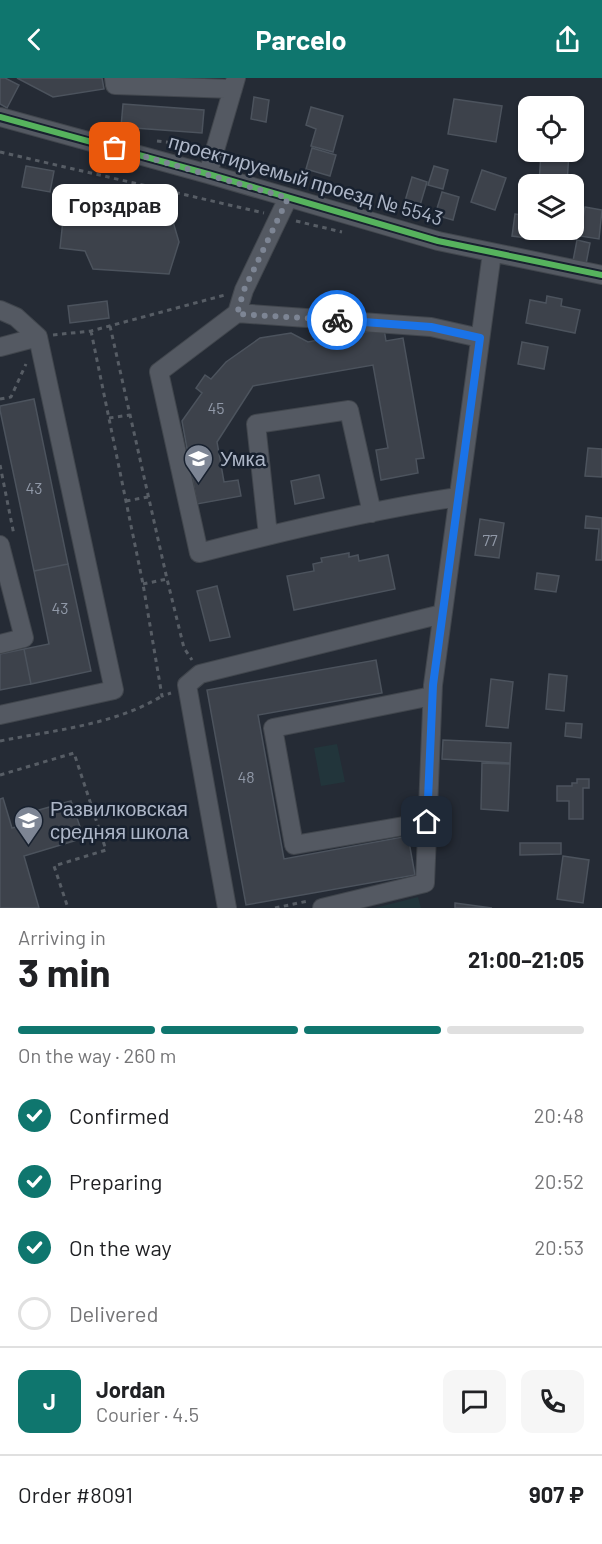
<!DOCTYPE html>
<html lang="en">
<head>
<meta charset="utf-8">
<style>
	body { margin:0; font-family:Barlow,sans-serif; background:#f6f6f6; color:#202124; height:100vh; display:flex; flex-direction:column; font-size:22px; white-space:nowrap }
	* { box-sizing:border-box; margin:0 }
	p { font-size:20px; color:#757577 }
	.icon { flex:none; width:33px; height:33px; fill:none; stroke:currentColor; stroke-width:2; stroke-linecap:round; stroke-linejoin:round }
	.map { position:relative; height:830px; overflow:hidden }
	.sheet { display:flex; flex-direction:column; background:#fff; flex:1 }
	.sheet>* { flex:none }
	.buttons { position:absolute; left:518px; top:18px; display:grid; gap:12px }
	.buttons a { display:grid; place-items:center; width:66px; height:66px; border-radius:12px; background:#fff; box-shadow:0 2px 4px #0004; font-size:30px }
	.pin { position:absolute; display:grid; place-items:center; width:51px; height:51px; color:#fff; margin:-26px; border-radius:12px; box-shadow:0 3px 9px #0006 }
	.courier { position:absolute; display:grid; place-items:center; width:60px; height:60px; margin:-30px; border:4px solid #1a73e8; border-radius:50%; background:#fff; color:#222; box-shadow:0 2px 8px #0007 }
	.bubble { position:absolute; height:42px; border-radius:12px; background:#fff; box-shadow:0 2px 4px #0004; font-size:20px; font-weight:700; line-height:42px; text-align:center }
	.overview em { font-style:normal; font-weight:700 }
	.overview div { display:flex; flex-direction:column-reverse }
	.overview { display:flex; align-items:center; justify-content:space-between; height:102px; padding:0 18px }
	h1 { font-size:39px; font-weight:700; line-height:45px }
	.bar { display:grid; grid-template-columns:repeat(4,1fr); gap:9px 6px; align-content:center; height:72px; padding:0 18px }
	.bar i { height:8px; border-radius:4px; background:#e0e0e0 }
	.bar .active { background:#0f766e }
	.bar p { grid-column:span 4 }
	.line { display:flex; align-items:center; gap:15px; padding:0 18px; border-top:2px solid #e0e0e0 }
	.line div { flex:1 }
	.round { display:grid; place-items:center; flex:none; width:63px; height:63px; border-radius:12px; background:#f6f6f6 }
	ol { padding:0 18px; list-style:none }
	li { display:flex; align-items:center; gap:18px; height:66px }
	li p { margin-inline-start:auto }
	li .icon { padding:6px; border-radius:50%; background:#0f766e; color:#fff; stroke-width:4 }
	li:last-child { color:#757577 }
	li i { width:33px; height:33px; border:3px solid #e0e0e0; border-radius:50% }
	header { display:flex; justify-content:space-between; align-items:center; height:78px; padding:0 18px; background:#0f766e; color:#fff; font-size:27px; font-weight:700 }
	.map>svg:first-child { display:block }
	.green { fill:#22353b }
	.building { fill:#3d424b; stroke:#4c535d; stroke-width:1.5 }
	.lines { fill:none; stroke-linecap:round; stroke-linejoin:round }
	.minor-casing { stroke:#41464d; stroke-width:20 }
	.path { stroke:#575d65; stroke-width:3; stroke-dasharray:4.5 4.5; stroke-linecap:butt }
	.minor { stroke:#545962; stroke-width:18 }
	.cycleway-casing { stroke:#18212f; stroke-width:10 }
	.cycleway { stroke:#56b35d; stroke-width:6 }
	.done { stroke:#7d8594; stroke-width:6; stroke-dasharray:0 10.8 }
	.route { stroke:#1a73e8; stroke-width:8 }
	.labels { text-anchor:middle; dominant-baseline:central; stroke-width:5; stroke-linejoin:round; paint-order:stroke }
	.number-label { font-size:16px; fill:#9199a8 }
	.street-label { font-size:20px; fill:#adb6c7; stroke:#18212f }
	.poi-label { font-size:20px; fill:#adb6c7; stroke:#18212f; text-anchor:start }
</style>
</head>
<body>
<header><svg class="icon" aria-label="back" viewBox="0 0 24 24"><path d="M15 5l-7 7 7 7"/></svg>Parcelo<svg class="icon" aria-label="share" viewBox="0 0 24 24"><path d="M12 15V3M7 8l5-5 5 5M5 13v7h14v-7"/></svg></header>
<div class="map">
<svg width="602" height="830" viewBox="0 0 602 830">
	<rect width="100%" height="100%" fill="#252b35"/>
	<path class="green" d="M337 666 345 704 321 708 314 670Z
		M418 819 421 830H375Z"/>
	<path class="building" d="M0 0H5L19 7 7 30 0 26Z
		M17 0H102L104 11 53 19Z
		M254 19 269 22 266 44 251 41Z
		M454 21 502 28 496 64 448 56Z
		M123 26 204 32 202 55 121 49Z
		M311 29 343 38 333 74 311 68 316 51 306 47Z
		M312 70 336 77 330 98 306 91Z
		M541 74H569L567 106H539Z
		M26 88 54 93 50 114 22 109Z
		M434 88 448 92 443 111 428 107Z
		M482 92 506 100 495 132 471 124Z
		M412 99 427 104 418 134 403 130Z
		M442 114 459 119 453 142 435 137Z
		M97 127 169 130 179 164 169 196 93 191 85 173 60 170 63 142H85Z
		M585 129 602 132 599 161 580 158Z
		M515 136 528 138 526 160 512 158Z
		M577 162 590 165 586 186 573 183Z
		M547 218 562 221 561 228 580 232 575 255 526 245 530 222 546 225Z
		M107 223 109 240 70 245 68 228Z
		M331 251 334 259 384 251 386 263 403 260 424 380 416 381 418 395 381 402 376 372 388 370 373 287 253 308 217 364 224 404 238 402 241 418 197 426 182 343 202 315 196 310 205 297 211 301 226 284 260 260 291 255 308 264 318 262 317 255Z
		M522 264 548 269 544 291 518 286Z
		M34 321 68 486 34 493 0 332V328Z
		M588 370 602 371V399L585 398Z
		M319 397 324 420 295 426 291 403Z
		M586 438 602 440V482H596L599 451 585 450Z
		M480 441 504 445 499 480 475 477Z
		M349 475V479L358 477 359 483 388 477 395 511 294 532 287 498 314 493 313 486 322 484 321 480Z
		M68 486 91 593 31 606 24 571 49 566 34 493Z
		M537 495 559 498 556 514 535 511Z
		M217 508 230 559 210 563 197 513Z
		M24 571 31 606 0 612V576Z
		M376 582 382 615 258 637 284 781 408 758 415 797 246 827 207 612Z
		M549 596 567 598 564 633 546 631Z
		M491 601 513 604 508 650 486 648Z
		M566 645 582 646 581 660 565 658Z
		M443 662 511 665 510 685 442 681Z
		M482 685 510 686 508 733 481 731Z
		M577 701H589V710H583V741H569V723H557V708H572V705H577Z
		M3 720 12 750 24 747 21 737 71 723 84 760 24 778 39 830H0V721Z
		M520 765H561V776L520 777Z
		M563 778 589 782 583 825 557 821Z
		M455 825 492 830H455Z"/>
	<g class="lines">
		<defs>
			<path id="minor" d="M114 0 115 7 233 11
				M0 39 208 96 438 163 602 197
				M208 96 236 0
				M288 120 244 212 237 235 159 294 199 475C284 453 371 432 458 419
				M0 232 16 239 38 259 114 612 0 637
				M237 235 431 249 480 260
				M0 269 38 259
				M268 457 256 346 349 332 372 435
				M0 467 24 560 0 566
				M427 744 294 767 273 650 432 618
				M227 830 187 607 200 596 442 536
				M322 830 425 805 433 607 492 175"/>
		</defs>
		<use href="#minor" class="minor-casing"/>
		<path class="path" d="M157 63 198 68
			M0 74 264 135
			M296 143 342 154
			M110 248 167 501 184 570 192 582
			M91 253 143 506 162 618 171 615
			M53 257 91 253 225 217
			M0 321 11 319 26 286
			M109 340 130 337
			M0 387 14 457
			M126 423 148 419
			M143 506 167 501
			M0 663C55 652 114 647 162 618
			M0 697 74 675 106 772 54 788 68 830
			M275 830 308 823"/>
		<use href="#minor" class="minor"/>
		<defs>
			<path id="cycleway" d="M0 39 208 96 438 163 602 197"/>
		</defs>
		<use href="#cycleway" class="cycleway-casing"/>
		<use href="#cycleway" class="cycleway"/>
	</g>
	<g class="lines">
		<path class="done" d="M115 70 288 120 244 212 237 236 337 242"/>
		<path class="route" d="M337 242 431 249 480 260 433 607 427 744"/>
	</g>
	<defs>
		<symbol id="school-pin" viewBox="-11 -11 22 30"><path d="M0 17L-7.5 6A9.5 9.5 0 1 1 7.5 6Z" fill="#7d8594" stroke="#18212f"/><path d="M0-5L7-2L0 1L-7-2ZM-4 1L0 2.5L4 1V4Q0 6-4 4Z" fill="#fff"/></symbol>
	</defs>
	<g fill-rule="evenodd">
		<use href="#school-pin" x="182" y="364" width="33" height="45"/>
		<use href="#school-pin" x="12" y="726" width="33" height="45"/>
	</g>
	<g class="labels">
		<g class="number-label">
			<text x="216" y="329">45</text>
			<text x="34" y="409">43</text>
			<text x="490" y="461">77</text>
			<text x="60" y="529">43</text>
			<text x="246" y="698">48</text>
		</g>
		<g class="street-label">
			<text transform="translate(306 101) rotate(16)">проектируемый проезд № 5543</text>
		</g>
		<g class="poi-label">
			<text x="220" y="380">Умка</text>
			<text x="50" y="730">Развилковская<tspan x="50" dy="23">средняя школа</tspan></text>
		</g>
	</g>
</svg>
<div class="buttons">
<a><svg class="icon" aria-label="locate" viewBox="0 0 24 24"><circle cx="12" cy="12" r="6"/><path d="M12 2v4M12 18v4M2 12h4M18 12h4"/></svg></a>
<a><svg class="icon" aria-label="layers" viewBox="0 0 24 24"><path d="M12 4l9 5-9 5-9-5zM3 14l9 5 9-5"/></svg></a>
</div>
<div class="pin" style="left:115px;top:70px;background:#ea580c"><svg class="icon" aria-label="bag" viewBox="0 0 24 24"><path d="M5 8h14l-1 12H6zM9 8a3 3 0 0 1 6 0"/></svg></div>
<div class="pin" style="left:427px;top:744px;background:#1f2937"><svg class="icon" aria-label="home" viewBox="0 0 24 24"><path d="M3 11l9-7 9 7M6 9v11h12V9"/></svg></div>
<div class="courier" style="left:337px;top:242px"><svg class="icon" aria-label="bike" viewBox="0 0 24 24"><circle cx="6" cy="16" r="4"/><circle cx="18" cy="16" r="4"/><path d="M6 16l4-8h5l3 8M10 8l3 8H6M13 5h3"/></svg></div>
<div class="bubble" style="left:52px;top:106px;width:126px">Горздрав</div>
</div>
<section class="sheet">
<div class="overview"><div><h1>3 min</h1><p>Arriving in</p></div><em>21:00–21:05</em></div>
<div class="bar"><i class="active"></i><i class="active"></i><i class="active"></i><i></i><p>On the way · 260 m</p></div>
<ol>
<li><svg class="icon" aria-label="check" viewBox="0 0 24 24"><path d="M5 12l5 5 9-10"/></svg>Confirmed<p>20:48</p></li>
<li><svg class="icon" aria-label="check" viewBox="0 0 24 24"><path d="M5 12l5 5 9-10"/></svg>Preparing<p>20:52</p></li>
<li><svg class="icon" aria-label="check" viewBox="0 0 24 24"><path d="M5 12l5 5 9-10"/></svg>On the way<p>20:53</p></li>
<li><i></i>Delivered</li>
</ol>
<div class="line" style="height:108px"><b class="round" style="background:#0f766e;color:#fff">J</b><div><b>Jordan</b><p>Courier · 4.5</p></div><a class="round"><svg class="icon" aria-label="chat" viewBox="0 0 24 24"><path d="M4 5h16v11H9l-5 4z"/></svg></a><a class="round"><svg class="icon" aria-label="phone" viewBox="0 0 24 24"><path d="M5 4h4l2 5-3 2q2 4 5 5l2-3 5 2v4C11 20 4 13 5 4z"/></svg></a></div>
<div class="line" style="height:78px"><div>Order #8091</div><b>907 ₽</b></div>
</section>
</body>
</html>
